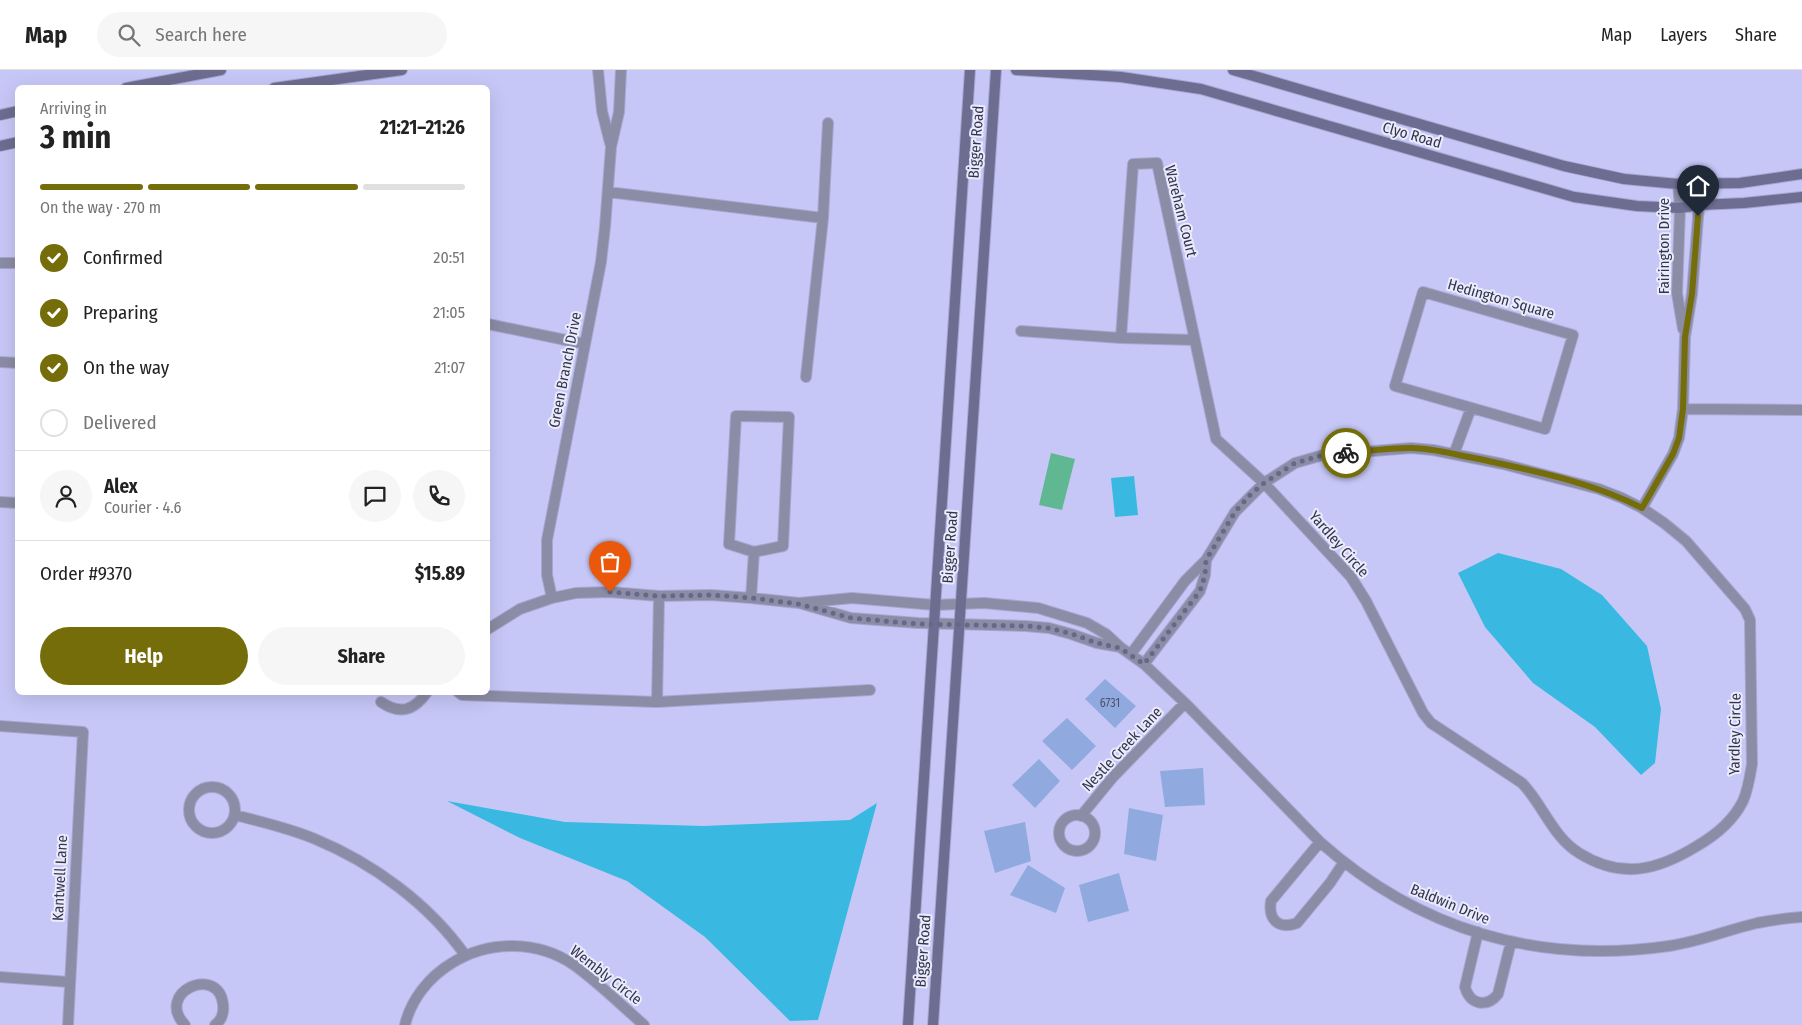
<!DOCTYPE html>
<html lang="en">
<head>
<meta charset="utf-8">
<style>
	body { margin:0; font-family:"Fira Sans Condensed",sans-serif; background:#f6f6f6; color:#222; height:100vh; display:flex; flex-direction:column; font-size:19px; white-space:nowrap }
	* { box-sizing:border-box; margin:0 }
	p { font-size:16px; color:#767676 }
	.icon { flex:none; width:28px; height:28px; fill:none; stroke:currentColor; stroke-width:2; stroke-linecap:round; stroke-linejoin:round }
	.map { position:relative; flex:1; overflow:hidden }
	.sheet { position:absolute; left:15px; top:15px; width:475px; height:610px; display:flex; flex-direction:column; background:#fff; border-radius:8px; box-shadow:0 5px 20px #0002 }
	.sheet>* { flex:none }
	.pin { position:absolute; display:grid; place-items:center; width:42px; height:42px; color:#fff; margin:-51px -21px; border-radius:50% 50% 50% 0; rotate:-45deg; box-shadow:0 0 5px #0007 }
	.pin .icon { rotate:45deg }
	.courier { position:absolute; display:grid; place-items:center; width:50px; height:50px; margin:-25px; border:4px solid #756d09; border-radius:50%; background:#fff; color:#222; box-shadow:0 1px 6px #0007 }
	.overview em { font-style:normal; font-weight:700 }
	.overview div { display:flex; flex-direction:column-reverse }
	.overview { display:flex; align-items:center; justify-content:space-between; height:85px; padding:0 25px }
	h1 { font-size:32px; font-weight:700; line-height:38px }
	.bar { display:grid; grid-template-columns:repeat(4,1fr); gap:8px 5px; align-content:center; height:60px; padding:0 25px }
	.bar i { height:6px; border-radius:4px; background:#e0e0e0 }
	.bar .active { background:#756d09 }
	.bar p { grid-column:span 4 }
	.line { display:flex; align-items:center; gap:12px; padding:0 25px; border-top:1px solid #e0e0e0 }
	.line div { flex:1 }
	.round { display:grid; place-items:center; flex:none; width:52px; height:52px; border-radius:26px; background:#f6f6f6 }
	ol { padding:0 25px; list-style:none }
	li { display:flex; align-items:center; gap:15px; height:55px }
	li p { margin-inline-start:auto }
	li .icon { padding:5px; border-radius:50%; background:#756d09; color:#fff; stroke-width:4 }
	li:last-child { color:#767676 }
	li i { width:28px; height:28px; border:2px solid #e0e0e0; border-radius:50% }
	.primary-button { display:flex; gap:10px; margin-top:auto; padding:10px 25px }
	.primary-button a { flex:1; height:58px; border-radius:30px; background:#756d09; color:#fff; font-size:20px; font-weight:700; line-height:58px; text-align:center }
	.primary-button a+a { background:#f6f6f6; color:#222 }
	header { display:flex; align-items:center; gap:30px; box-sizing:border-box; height:70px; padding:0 25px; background:#fff; border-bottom:1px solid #e0e0e0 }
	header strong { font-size:24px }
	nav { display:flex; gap:28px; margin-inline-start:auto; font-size:18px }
	.search { width:350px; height:45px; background:#f6f6f6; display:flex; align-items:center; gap:12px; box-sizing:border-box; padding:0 18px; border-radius:28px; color:#767676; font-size:19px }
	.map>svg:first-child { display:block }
	.green { fill:#60b892 }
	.water { fill:#39b9e2 }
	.building { fill:#90aadf }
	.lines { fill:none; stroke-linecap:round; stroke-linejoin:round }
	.street-casing { stroke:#a6a7d0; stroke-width:12 }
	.secondary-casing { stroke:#a6a7d0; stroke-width:12 }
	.street { stroke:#8b8ca5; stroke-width:10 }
	.secondary { stroke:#6d6d91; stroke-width:10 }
	.done { stroke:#676787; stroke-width:5; stroke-dasharray:0 9 }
	.route { stroke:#756d09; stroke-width:6 }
	.labels { text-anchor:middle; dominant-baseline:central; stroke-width:4; stroke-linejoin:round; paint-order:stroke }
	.number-label { font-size:12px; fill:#4b5270 }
	.street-label { font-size:15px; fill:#34344b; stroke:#eaebfd }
</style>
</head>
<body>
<header>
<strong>Map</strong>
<div class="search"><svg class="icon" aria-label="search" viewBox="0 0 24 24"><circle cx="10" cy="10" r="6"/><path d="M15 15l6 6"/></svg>Search here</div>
<nav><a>Map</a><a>Layers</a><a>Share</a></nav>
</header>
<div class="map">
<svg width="1802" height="955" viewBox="0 0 1802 955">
	<rect width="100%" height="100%" fill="#c6c7f6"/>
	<path class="green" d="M1051 383 1075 389 1062 440 1039 435Z"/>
	<path class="water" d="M1134 406 1138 445 1115 447 1111 408Z
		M1498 483 1561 499 1602 525 1647 576 1661 639 1655 693 1641 705 1595 657 1533 613 1485 557 1458 503Z
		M447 731 565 752 703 756 850 750 877 733 818 950 790 951 705 867 627 811 520 768Z"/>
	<path class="building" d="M1105 609 1136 636 1115 658 1085 629Z
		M1067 648 1096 676 1072 700 1042 671Z
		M1039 689 1060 711 1035 738 1012 715Z
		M1203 698 1205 735 1165 737 1160 701Z
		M1129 738 1163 745 1156 791 1124 784Z
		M1025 752 1031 791 995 803 984 761Z
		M1028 795 1065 818 1056 843 1010 825Z
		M1119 803 1129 841 1088 852 1079 815Z"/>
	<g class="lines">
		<defs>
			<path id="street" d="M598 0 602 41 610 73
				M1678 114 1680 138 1677 223 1683 259
				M608 122 823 148
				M0 193H18
				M1423 222 1573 265 1545 359 1395 316Z
				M488 254 585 274
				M1021 261 1121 268 1195 270
				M1121 268 1133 94 1157 93 1216 369 1264 413 1351 507 1366 531 1423 643 1431 653 1522 713C1543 735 1553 767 1579 783 1622 810 1658 800 1697 776 1716 765 1733 751 1743 731 1748 720 1750 706 1752 694L1750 550 1745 539 1686 471 1664 453 1642 438 1622 428 1599 419 1503 394 1433 380 1411 378 1323 385 1295 393 1264 413 1235 442 1206 490 1185 511 1131 584
				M0 292 18 293
				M806 307 823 148 828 53
				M1683 339 1802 340
				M1454 384 1471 338
				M0 432 18 433
				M1642 438 1673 384 1679 368 1683 339 1685 267 1692 224 1699 135V113
				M552 528 547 505V470L601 192 605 157 611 77 619 42 621 0
				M751 528 754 482 729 474 736 346 789 347 783 476 754 482
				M799 533 852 528 935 535 984 533 1038 538 1087 553 1106 564 1120 577 1144 594 1185 633 1320 772C1419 860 1538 895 1669 876 1699 872 1727 860 1757 853 1772 850 1787 848 1802 847
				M488 559 520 539 552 528 576 523 610 522 659 526 711 525 751 528 799 533 851 548 918 553 1026 556 1049 558 1071 564 1097 573 1120 577
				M1144 594 1200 521 1205 505 1206 490
				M458 622 462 625 657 632 870 620
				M381 632C400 645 414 641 427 622
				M657 632 659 526
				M0 656 83 662 68 955
				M189 740a23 23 0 1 1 46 0a23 23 0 1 1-46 0Z
				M235 745C262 752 289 758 315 769 373 793 429 834 465 885
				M1059 763a18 18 0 1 1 36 0a18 18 0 1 1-36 0Z
				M1081 746 1113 707 1185 633
				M1320 772 1271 831C1268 849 1278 860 1297 853L1330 813 1344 792
				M1478 862 1465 917C1470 935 1487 938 1498 924L1511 872
				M0 907 69 912
				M185 955C154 922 218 894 223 934 224 942 222 950 215 955
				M405 955C411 929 430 906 452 893 489 870 538 870 574 895 599 913 621 935 644 955"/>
			<path id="secondary" d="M1016 0 1121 7 1201 19 1574 127 1637 136 1680 138 1699 135 1744 133 1802 127
				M1233 0 1564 96 1624 109 1678 114 1740 113 1802 104
				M126 18 221 0
				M274 18 402 0
				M0 45 18 41
				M0 76 18 72
				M908 955 970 0
				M933 955 996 0"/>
		</defs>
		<use href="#street" class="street-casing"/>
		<use href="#secondary" class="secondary-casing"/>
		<use href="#street" class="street"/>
		<use href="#secondary" class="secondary"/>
	</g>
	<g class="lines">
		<path class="done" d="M610 522 659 526 712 525 752 528 799 534 851 548 918 554 1026 556 1049 558 1072 564 1097 573 1120 578 1144 594 1200 521 1205 505 1206 490 1235 442 1250 425 1264 413 1295 393 1323 385 1346 383"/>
		<path class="route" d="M1346 383C1368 381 1390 378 1411 378 1434 378 1456 385 1479 389 1534 401 1592 412 1642 438L1673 384 1679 368 1683 339 1685 267 1692 224 1698 146"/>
	</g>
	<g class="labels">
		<g class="number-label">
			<text x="1110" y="633">6731</text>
		</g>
		<g class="street-label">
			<text transform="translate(1412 65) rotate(16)">Clyo Road</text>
			<text transform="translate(976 72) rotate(-86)">Bigger Road</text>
			<text transform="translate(1181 141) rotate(76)">Wareham Court</text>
			<text transform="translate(1664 176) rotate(-90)">Fairington Drive</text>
			<text transform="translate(1501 229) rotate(16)">Hedington Square</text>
			<text transform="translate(565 300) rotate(-79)">Green Branch Drive</text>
			<text transform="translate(1339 474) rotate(49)">Yardley Circle</text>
			<text transform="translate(950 477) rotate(-86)">Bigger Road</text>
			<text transform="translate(1735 664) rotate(-89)">Yardley Circle</text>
			<text transform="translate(1122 679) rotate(-47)">Nestle Creek Lane</text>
			<text transform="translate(60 808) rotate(-87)">Kantwell Lane</text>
			<text transform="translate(1450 834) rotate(22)">Baldwin Drive</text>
			<text transform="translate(923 881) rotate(-86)">Bigger Road</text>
			<text transform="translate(606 905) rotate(38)">Wembly Circle</text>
		</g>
	</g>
</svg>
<div class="pin" style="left:610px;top:522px;background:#ea580c"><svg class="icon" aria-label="bag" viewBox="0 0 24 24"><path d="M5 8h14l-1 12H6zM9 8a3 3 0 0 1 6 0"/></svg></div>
<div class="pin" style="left:1698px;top:146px;background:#1f2937"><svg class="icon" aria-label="home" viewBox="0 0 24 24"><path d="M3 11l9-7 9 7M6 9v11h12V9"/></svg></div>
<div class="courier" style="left:1346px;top:383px"><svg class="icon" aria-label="bike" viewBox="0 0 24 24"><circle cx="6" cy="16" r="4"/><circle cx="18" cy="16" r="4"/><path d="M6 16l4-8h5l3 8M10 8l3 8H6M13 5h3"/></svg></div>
<section class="sheet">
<div class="overview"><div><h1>3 min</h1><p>Arriving in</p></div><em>21:21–21:26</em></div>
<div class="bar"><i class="active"></i><i class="active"></i><i class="active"></i><i></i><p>On the way · 270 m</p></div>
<ol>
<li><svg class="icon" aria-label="check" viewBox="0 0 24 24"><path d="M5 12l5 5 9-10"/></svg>Confirmed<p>20:51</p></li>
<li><svg class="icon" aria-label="check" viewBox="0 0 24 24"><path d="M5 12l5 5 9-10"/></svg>Preparing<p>21:05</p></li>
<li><svg class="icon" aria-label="check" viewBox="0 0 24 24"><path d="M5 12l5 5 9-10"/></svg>On the way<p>21:07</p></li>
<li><i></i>Delivered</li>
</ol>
<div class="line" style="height:90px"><a class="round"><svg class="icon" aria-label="person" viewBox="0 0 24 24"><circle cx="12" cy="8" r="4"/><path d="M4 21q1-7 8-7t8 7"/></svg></a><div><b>Alex</b><p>Courier · 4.6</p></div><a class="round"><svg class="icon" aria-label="chat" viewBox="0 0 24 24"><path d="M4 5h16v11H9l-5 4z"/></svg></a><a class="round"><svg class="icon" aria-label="phone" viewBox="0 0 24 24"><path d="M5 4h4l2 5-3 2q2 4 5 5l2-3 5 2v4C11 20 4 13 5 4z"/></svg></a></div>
<div class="line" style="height:65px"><div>Order #9370</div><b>$15.89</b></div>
<div class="primary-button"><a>Help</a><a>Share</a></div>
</section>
</div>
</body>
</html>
